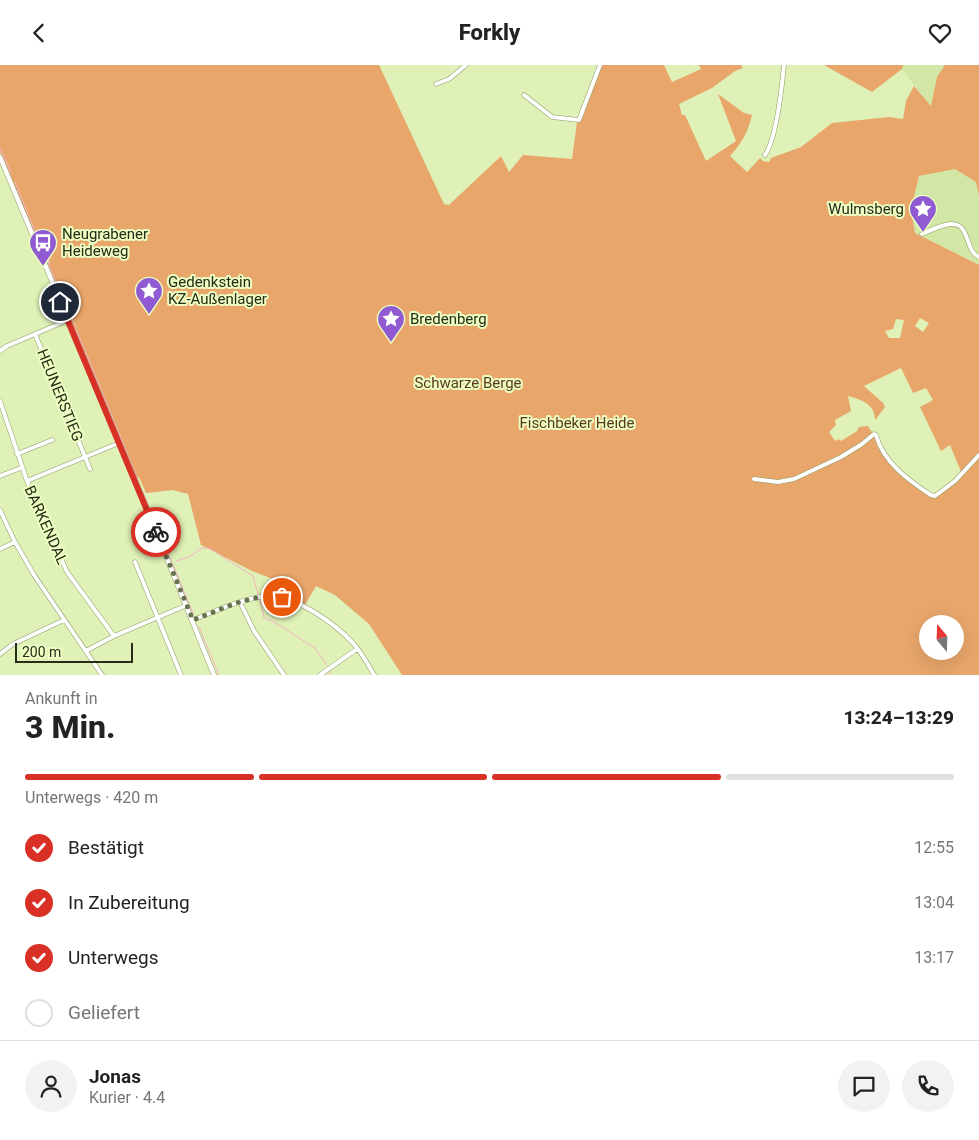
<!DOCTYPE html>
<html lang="de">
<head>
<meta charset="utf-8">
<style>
	body { margin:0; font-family:Roboto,sans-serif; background:#f2f2f2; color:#222; height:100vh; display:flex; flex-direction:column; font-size:19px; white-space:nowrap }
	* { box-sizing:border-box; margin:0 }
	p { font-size:16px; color:#767676 }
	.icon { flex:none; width:28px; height:28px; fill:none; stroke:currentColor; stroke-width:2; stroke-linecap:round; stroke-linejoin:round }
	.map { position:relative; height:610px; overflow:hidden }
	.side { display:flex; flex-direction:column; background:#fff; flex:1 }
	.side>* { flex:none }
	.needle { width:32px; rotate:341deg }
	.buttons { position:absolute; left:919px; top:550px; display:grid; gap:10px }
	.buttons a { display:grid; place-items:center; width:45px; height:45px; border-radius:50%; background:#fff; box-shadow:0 5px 20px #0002; font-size:25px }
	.scale { position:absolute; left:15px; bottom:12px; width:118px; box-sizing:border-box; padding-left:5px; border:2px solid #262c15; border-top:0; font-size:14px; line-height:18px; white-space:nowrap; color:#262c15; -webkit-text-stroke:4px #ecfec3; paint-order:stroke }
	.pin { position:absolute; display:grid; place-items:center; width:42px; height:42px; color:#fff; margin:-21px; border:2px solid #fff; border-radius:50%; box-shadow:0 1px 5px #0007 }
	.courier { position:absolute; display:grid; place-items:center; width:50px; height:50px; margin:-25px; border:4px solid #d93025; border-radius:50%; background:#fff; color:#222; box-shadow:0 1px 6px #0007 }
	.overview em { font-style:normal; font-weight:800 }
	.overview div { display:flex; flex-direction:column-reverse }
	.overview { display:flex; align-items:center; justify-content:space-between; height:85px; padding:0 25px }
	h1 { font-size:32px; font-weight:800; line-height:38px }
	.bar { display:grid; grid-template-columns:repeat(4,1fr); gap:8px 5px; align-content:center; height:60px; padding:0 25px }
	.bar i { height:6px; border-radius:4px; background:#e0e0e0 }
	.bar .current { background:#d93025 }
	.bar p { grid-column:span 4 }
	.line { display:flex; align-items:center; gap:12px; padding:0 25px; border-top:1px solid #e0e0e0 }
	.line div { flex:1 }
	.round { display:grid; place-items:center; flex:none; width:52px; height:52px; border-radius:26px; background:#f2f2f2 }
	ol { padding:0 25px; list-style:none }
	li { display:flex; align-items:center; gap:15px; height:55px }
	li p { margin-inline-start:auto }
	li .icon { padding:5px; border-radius:50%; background:#d93025; color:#fff; stroke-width:4 }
	li:last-child { color:#767676 }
	li i { width:28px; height:28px; border:2px solid #e0e0e0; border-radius:50% }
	header { display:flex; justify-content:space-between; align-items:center; height:65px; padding:0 25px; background:#fff; font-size:22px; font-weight:800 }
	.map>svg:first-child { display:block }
	.built { fill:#d2e6a5 }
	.green { fill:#e8a66b; fill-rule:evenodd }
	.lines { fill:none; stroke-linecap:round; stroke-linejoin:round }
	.stream { stroke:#f5b4c5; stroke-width:1 }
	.minor-casing { stroke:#8d9d66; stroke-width:5 }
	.tertiary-casing { stroke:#8d9d66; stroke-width:5.5 }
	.minor { stroke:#fff; stroke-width:4 }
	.tertiary { stroke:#fff; stroke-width:4.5 }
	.done { stroke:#67714d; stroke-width:5; stroke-dasharray:0 9 }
	.route { stroke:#d93025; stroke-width:6 }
	.labels { text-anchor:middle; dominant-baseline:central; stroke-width:4; stroke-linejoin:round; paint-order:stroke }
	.poi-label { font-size:15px; fill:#262c15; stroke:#ecfec3; text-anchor:start }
	.park-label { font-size:15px; fill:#5b3a1c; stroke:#ecfec3 }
	.street-label { font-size:15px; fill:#262c15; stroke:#ecfec3 }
</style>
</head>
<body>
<header><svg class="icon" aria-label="back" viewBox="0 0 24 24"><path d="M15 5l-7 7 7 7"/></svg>Forkly<svg class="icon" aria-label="heart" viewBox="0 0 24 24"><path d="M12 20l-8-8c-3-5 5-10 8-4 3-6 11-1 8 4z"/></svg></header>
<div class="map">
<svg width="979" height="610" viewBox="0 0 979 610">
	<rect width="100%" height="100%" fill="#dff1b6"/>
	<path class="built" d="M903 0H945L937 12 931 42 902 4Z
		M955 104 976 117 979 131V200L915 168 911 144 919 111Z"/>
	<path class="green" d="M0 0H379L444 139 449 140 501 91 509 107 523 90 572 94 577 57 599 0H664L672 17 701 4 699 0H741L743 3 735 6 712 23 679 39 682 50H685L706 96 736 76 718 29 744 48 752 50C748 67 742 78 730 91L747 107 760 93 763 96 769 97 771 93 801 82 832 58 889 52 903 54 906 36 914 21 931 41 937 12 945 0H979V131L976 117 955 104 919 111 911 144 915 168 979 200V610H402L369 559 335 530 316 521 305 540 280 529 283 521 273 514 252 506 201 480 188 429 173 425 146 428 139 412 136 413 46 199 49 198 46 189 42 190 0 87ZM920 253 929 258 923 267 915 261ZM896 254 904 255 900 273H889L885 266 893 264ZM901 303 913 328 926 323 933 335 920 342 941 386 950 380 962 409 932 431C910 415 884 396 875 369H873L868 361 859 362 857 366 841 376 839 374 835 376 829 367 836 360 835 355 851 346 848 331C862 335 875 339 875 355L885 342 883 338 864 321ZM928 559H955V586H928Z
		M824 0H903L902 4 872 27Z"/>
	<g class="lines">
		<path class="stream" d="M0 82 11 108
			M15 117 43 186C48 190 50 195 49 201L76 262
			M76 264 137 412
			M143 427 193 548
			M176 496 189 492 202 483H209L253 511 258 529
			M260 535 264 553 274 557 315 583 327 600
			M199 562 219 610
			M329 606 331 610"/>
		<defs>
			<path id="minor" d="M436 19 449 14 466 0
				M524 30 552 52 579 55 600 0
				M765 90C776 74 782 21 784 0
				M922 169C929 166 937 162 945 160 972 153 963 185 979 192
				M35 269 90 404
				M0 286 7 281 68 255
				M0 336 27 416 67 507 114 571
				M17 389 52 375
				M0 411 21 403
				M754 414 778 417 794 414 841 392 862 379 874 369 876 370C883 397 909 416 931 430L935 431 955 416 979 390
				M27 416 119 378
				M0 445 15 477 34 510 102 610
				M0 484 15 477
				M135 497 181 610
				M240 537 254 566 284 610
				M193 555C216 546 241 534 266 531 294 529 334 558 353 578 361 587 368 599 374 610
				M86 586 114 571 187 540
				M0 589 13 579 64 555
				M320 610 357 584"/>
			<path id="tertiary" d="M0 92 139 424 214 610"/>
		</defs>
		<use href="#minor" class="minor-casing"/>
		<use href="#tertiary" class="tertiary-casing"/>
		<use href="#minor" class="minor"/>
		<use href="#tertiary" class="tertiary"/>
	</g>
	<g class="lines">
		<path class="done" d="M156 467 193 555C221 545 251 528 282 532"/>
		<path class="route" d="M60 237 156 467"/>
	</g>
	<defs>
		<symbol id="sight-pin" viewBox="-11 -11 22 30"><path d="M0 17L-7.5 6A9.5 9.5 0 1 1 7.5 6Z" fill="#905ad2" stroke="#ecfec3"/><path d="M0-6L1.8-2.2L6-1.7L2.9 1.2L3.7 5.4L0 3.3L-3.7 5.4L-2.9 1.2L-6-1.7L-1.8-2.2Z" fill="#fff"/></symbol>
		<symbol id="bus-pin" viewBox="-11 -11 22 30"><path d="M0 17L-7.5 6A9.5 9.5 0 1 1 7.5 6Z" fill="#905ad2" stroke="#ecfec3"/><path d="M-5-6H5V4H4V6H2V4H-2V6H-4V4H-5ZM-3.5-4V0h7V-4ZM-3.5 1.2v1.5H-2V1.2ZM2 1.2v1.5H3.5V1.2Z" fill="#fff"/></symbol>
	</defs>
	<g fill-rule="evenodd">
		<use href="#sight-pin" x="907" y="128" width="32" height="43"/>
		<use href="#bus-pin" x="27" y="162" width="32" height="43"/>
		<use href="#sight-pin" x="133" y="210" width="32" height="43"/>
		<use href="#sight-pin" x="375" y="238" width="32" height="43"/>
	</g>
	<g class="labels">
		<g class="poi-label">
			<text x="904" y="144" text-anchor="end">Wulmsberg</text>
			<text x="62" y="169">Neugrabener<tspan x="62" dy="17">Heideweg</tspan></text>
			<text x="168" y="217">Gedenkstein<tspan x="168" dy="17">KZ-Außenlager</tspan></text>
			<text x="410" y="254">Bredenberg</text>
		</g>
		<g class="park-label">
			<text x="468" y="318">Schwarze Berge</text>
			<text x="577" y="358">Fischbeker Heide</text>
		</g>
		<g class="street-label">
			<text transform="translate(60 330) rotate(68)">HEUNERSTIEG</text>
			<text transform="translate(46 460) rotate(66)">BARKENDAL</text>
		</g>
	</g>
</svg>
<div class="buttons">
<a><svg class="needle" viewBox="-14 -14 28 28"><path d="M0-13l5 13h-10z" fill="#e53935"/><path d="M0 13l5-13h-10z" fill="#767676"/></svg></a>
</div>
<div class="scale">200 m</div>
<div class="pin" style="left:282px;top:532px;background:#ea580c"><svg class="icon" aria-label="bag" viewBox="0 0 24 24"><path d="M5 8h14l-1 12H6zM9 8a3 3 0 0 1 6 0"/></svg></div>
<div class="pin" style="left:60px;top:237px;background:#1f2937"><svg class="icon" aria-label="home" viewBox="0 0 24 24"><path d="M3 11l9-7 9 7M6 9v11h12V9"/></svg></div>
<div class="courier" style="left:156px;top:467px"><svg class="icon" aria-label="bike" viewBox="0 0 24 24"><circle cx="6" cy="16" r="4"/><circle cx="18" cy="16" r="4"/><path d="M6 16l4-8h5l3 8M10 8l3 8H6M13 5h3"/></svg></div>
</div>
<section class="side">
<div class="overview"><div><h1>3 Min.</h1><p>Ankunft in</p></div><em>13:24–13:29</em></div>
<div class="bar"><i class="current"></i><i class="current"></i><i class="current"></i><i></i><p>Unterwegs · 420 m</p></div>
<ol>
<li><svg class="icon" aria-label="check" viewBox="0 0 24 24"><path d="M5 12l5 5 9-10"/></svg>Bestätigt<p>12:55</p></li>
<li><svg class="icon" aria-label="check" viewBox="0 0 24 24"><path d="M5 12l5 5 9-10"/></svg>In Zubereitung<p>13:04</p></li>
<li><svg class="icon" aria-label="check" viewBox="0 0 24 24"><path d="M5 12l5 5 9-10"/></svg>Unterwegs<p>13:17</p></li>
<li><i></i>Geliefert</li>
</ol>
<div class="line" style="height:90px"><a class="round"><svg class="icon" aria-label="person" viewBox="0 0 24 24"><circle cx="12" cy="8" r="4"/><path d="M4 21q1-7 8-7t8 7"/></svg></a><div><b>Jonas</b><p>Kurier · 4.4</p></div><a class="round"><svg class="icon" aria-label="chat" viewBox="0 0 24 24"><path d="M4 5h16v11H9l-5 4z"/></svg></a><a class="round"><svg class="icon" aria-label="phone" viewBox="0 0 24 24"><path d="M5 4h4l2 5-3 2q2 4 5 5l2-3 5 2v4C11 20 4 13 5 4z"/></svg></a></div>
</section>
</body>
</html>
